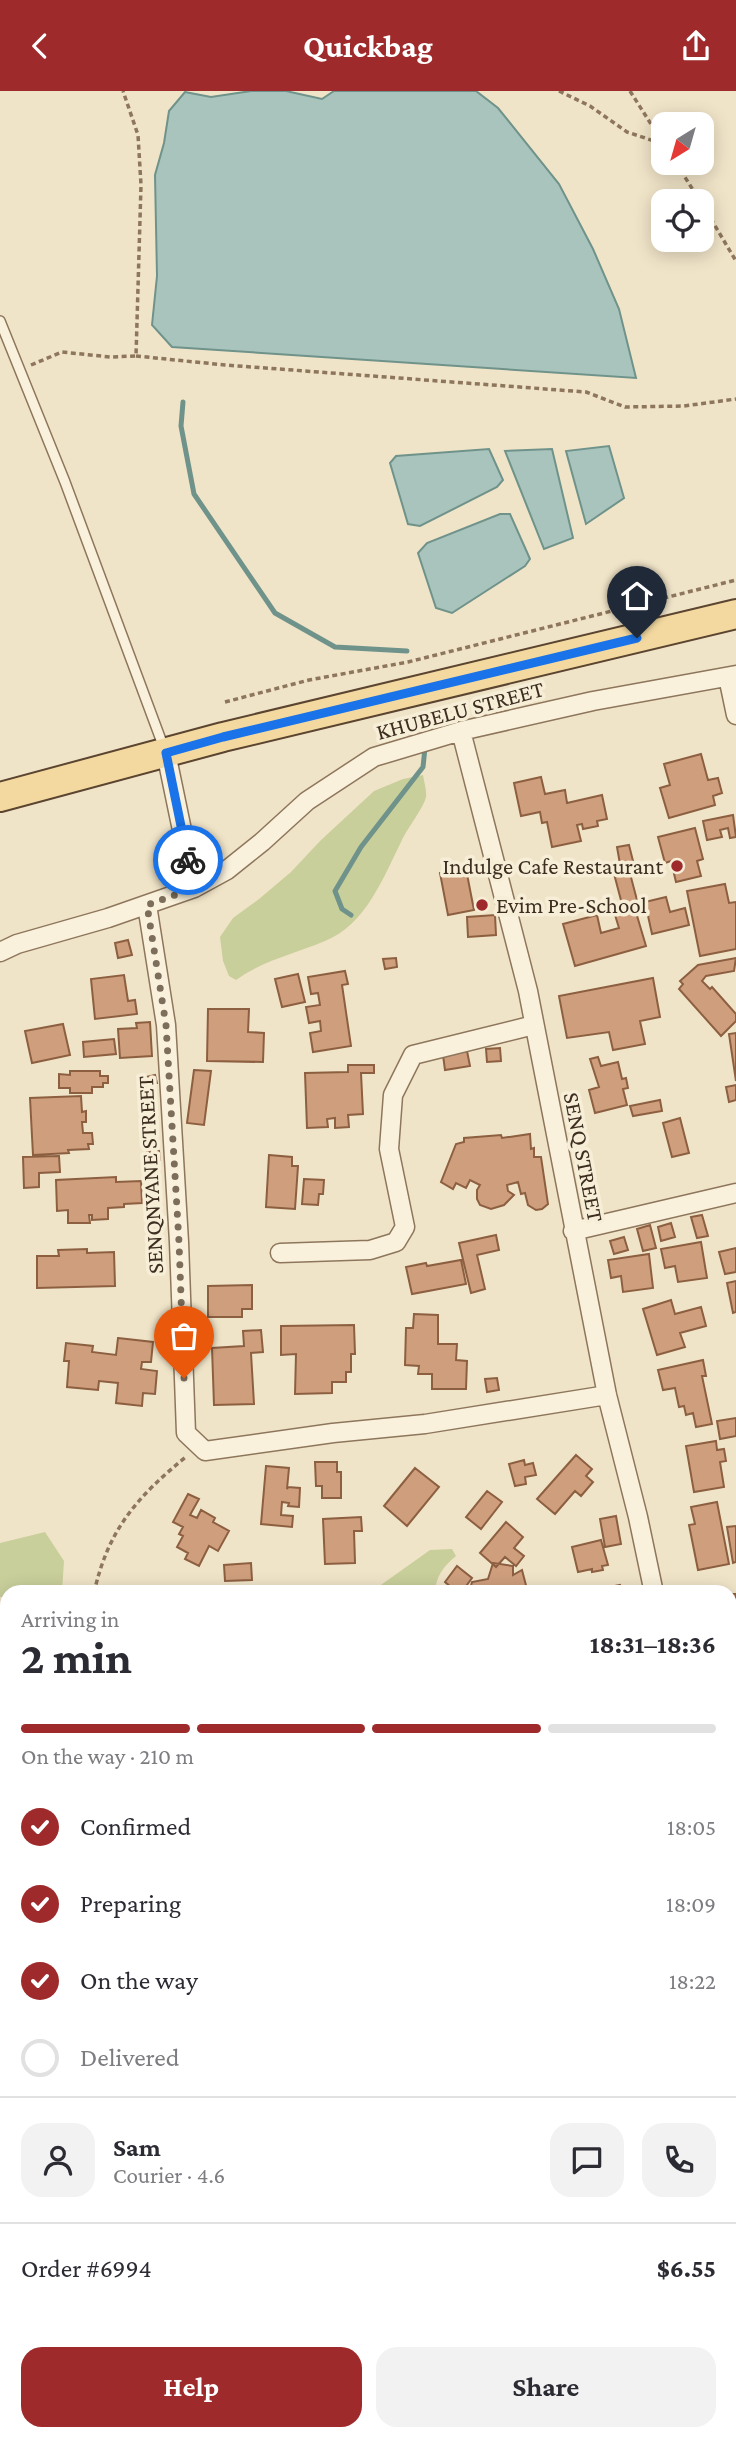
<!DOCTYPE html>
<html lang="en">
<head>
<meta charset="utf-8">
<style>
	body { margin:0; font-family:"Crimson Pro",serif; background:#f2f2f3; color:#2b2b33; height:100vh; display:flex; flex-direction:column; font-size:26px; white-space:nowrap }
	* { box-sizing:border-box; margin:0 }
	p { font-size:23px; color:#7c7c81 }
	.icon { flex:none; width:38px; height:38px; fill:none; stroke:currentColor; stroke-width:2; stroke-linecap:round; stroke-linejoin:round }
	.map { position:relative; flex:1; overflow:hidden }
	.details { position:absolute; left:0px; top:1494px; width:737px; height:856px; display:flex; flex-direction:column; background:#fff; border-radius:21px 21px 0 0; box-shadow:0 4px 18px #0003 }
	.details>* { flex:none }
	.needle { width:46px; rotate:217deg }
	.buttons { position:absolute; left:651px; top:21px; display:grid; gap:14px }
	.buttons a { display:grid; place-items:center; width:63px; height:63px; border-radius:14px; background:#fff; box-shadow:0 4px 18px #0003; font-size:35px }
	.pin { position:absolute; display:grid; place-items:center; width:60px; height:60px; color:#fff; margin:-72px -30px; border-radius:50% 50% 50% 0; rotate:-45deg; box-shadow:0 0 7px #0007 }
	.pin .icon { rotate:45deg }
	.courier { position:absolute; display:grid; place-items:center; width:70px; height:70px; margin:-35px; border:5px solid #1a73e8; border-radius:50%; background:#fff; color:#222; box-shadow:0 2px 9px #0007 }
	.overview em { font-style:normal; font-weight:700 }
	.overview div { display:flex; flex-direction:column-reverse }
	.overview { display:flex; align-items:center; justify-content:space-between; height:119px; padding:0 21px }
	h1 { font-size:46px; font-weight:700; line-height:52px }
	.bar { display:grid; grid-template-columns:repeat(4,1fr); gap:10px 7px; align-content:center; height:84px; padding:0 21px }
	.bar i { height:9px; border-radius:5px; background:#e1e1e2 }
	.bar .active { background:#9e2a2b }
	.bar p { grid-column:span 4 }
	.line { display:flex; align-items:center; gap:18px; padding:0 21px; border-top:2px solid #e1e1e2 }
	.line div { flex:1 }
	.round { display:grid; place-items:center; flex:none; width:74px; height:74px; border-radius:21px; background:#f2f2f3 }
	ol { padding:0 21px; list-style:none }
	li { display:flex; align-items:center; gap:21px; height:77px }
	li p { margin-inline-start:auto }
	li .icon { padding:7px; border-radius:50%; background:#9e2a2b; color:#fff; stroke-width:4 }
	li:last-child { color:#7c7c81 }
	li i { width:38px; height:38px; border:4px solid #e1e1e2; border-radius:50% }
	.action { display:flex; gap:14px; margin-top:auto; padding:14px 21px }
	.action a { flex:1; height:80px; border-radius:21px; background:#9e2a2b; color:#fff; font-size:28px; font-weight:700; line-height:80px; text-align:center }
	.action a+a { background:#f2f2f3; color:#2b2b33 }
	header { display:flex; justify-content:space-between; align-items:center; height:91px; padding:0 21px; background:#9e2a2b; color:#fff; font-size:32px; font-weight:700 }
	.map>svg:first-child { display:block }
	.green { fill:#c9cf9b }
	.water { fill:#a9c4bc; stroke:#6f938a; stroke-width:2 }
	.lines { fill:none; stroke-linecap:round; stroke-linejoin:round }
	.stream { stroke:#6f938a; stroke-width:5 }
	.building { fill:#cf9f7d; stroke:#8d5f41; stroke-width:2 }
	.lane-casing { stroke:#8d765c; stroke-width:12 }
	.street-casing { stroke:#8d765c; stroke-width:21 }
	.primary-casing { stroke:#5b4430; stroke-width:32 }
	.path { stroke:#8d765c; stroke-width:3.5; stroke-dasharray:5 3.5; stroke-linecap:butt }
	.lane { stroke:#faf1dc; stroke-width:9 }
	.street { stroke:#faf1dc; stroke-width:18 }
	.primary { stroke:#f3d9a0; stroke-width:28 }
	.done { stroke:#7c6e5b; stroke-width:7; stroke-dasharray:0 12.6 }
	.route { stroke:#1a73e8; stroke-width:9 }
	.poi-dot { fill:#9e2a2b; stroke:#f7eed8; stroke-width:2.5 }
	.labels { text-anchor:middle; dominant-baseline:central; stroke-width:7; stroke-linejoin:round; paint-order:stroke }
	.street-label { font-size:23px; fill:#3d2e20; stroke:#f7eed8 }
	.poi-label { font-size:23px; fill:#3d2e20; stroke:#f7eed8; text-anchor:end }
</style>
</head>
<body>
<header><svg class="icon" aria-label="back" viewBox="0 0 24 24"><path d="M15 5l-7 7 7 7"/></svg>Quickbag<svg class="icon" aria-label="share" viewBox="0 0 24 24"><path d="M12 15V3M7 8l5-5 5 5M5 13v7h14v-7"/></svg></header>
<div class="map">
<svg width="736" height="2349" viewBox="0 0 736 2349">
	<rect width="100%" height="100%" fill="#f0e4c8"/>
	<path class="green" d="M423 684C424 691 427 700 426 706 424 716 407 738 402 749 384 785 366 834 325 850 294 863 264 869 236 889L229 885 223 870 220 846 233 827 259 808 291 781 320 750 374 700 403 688Z
		M45 1441 64 1470 62 1501 7 1502V1506H0V1452Z
		M452 1458 456 1465C443 1476 436 1485 435 1501H371L430 1459Z
		M0 1915 7 1921V1963L0 1962Z
		M173 2343H229V2349H175Z"/>
	<path class="water" d="M251 0H286L322 8 334 0H476L498 17 559 93 593 158 619 218 636 287 172 256 152 234 157 185 155 84 164 52 169 20 185 1 211 6Z
		M609 355 624 407 586 433 566 360Z
		M489 358 503 389 497 396 420 435 408 433 390 372 396 365Z
		M552 358 573 447 544 458 505 360Z
		M500 423H510L530 468 525 475 452 522 436 517 418 462 427 452Z"/>
	<g class="lines">
		<path class="stream" d="M183 311 181 335 194 403 275 522 335 556 407 560
			M351 824 342 818 335 800 361 756 423 676 425 657
			M395 1499 397 1502
			M0 1898 7 1895"/>
	</g>
	<path class="building" d="M701 663 708 689 718 687 722 702 713 705 715 714 669 727 660 697 670 694 664 673Z
		M541 686 545 703 565 699 567 712 602 704 607 728 597 730 598 735 583 738 582 733 577 734 581 750 552 756 547 731 542 732 540 721 521 725 514 692Z
		M733 724 736 746 730 747 728 737 720 739 722 746 707 749 703 730Z
		M695 737 703 768 697 770 701 785 676 791 671 770 665 772 658 746Z
		M629 754 633 770 620 773 617 756Z
		M628 775 637 809 622 813 613 779Z
		M466 778 474 819 448 824 440 782Z
		M725 793 729 812 736 811V858L700 865 687 800Z
		M666 806 670 821 685 817 689 834 652 843 645 811Z
		M635 818 646 855 575 875 563 833 597 824 601 842 619 837 615 824Z
		M495 824 496 844 468 846 467 826Z
		M128 849 132 864 118 867 115 852Z
		M396 867 397 876 385 878 383 868Z
		M736 867 734 880 706 885 702 890 710 898 712 896 736 923V930L721 945 679 898 683 893 680 890 698 874Z
		M345 880 348 893 342 894 351 955 313 961 310 942 321 940 320 930 309 932 306 916 320 914 318 902 311 903 308 886Z
		M298 883 305 911 282 916 275 888Z
		M124 884 128 910 135 909 137 923 95 928 91 888Z
		M653 887 660 926 640 930 645 953 613 959 609 941 567 947 559 905Z
		M208 918H249L248 941 264 942 263 971 207 970Z
		M150 931 152 965 120 967 118 938 137 937 136 932Z
		M63 933 70 964 32 972 25 940Z
		M736 942V990L729 943Z
		M114 948 116 963 84 966 83 951Z
		M500 957 501 970 487 971 486 958Z
		M467 960 470 975 445 979 443 964Z
		M598 966 601 975 618 971 622 988 626 987 628 997 623 998 627 1014 595 1022 589 999 599 996 590 968Z
		M348 974H374V982H361L363 1023 348 1024 349 1036 335 1037V1027L327 1028 328 1036 307 1037 305 982 348 981Z
		M194 979 211 980 204 1034 187 1032Z
		M70 980H100V985H108V992H103V996H92V1002H70V997H59V983L70 984Z
		M155 984 157 992 144 995 142 987Z
		M736 994V1009L729 1011 726 996Z
		M81 1005 82 1021 86 1020V1031H82L83 1042H92L93 1053H88L89 1058 68 1059 69 1062 33 1064 30 1007Z
		M660 1009 662 1020 633 1025 630 1015Z
		M680 1027 689 1062 672 1066 663 1032Z
		M530 1043 531 1058 534 1057V1066H541L548 1113 542 1118 536 1119 528 1114 525 1102 521 1103 518 1091 507 1094 508 1100 514 1104 504 1114 491 1118 480 1114 477 1108V1099L480 1094 470 1089 466 1097 456 1092 453 1098 441 1091 456 1053 464 1051V1047L501 1044 502 1047Z
		M159 1060 160 1069 148 1070 147 1061Z
		M269 1064 292 1066V1075H298L295 1118 266 1116Z
		M59 1065 60 1081 39 1082V1096L24 1097 23 1066Z
		M116 1086V1091L141 1090 142 1112 124 1113V1116L108 1117V1128L92 1129V1124H89L90 1132H68V1119L57 1120 56 1089Z
		M304 1088 324 1089 323 1103H319L318 1114 302 1113Z
		M702 1124 708 1145 697 1147 691 1126Z
		M671 1132 675 1146 661 1150 658 1136Z
		M650 1134 656 1157 643 1160 637 1138Z
		M496 1144 499 1159 477 1164 485 1198 471 1202 459 1152Z
		M624 1146 628 1159 614 1163 610 1150Z
		M701 1151 707 1187 678 1191 675 1175 665 1177 661 1158Z
		M736 1157V1181L725 1183 719 1161Z
		M87 1158V1162L114 1161 115 1195 37 1197V1165H59L58 1159Z
		M649 1163 653 1197 623 1201 621 1185 611 1187 608 1169Z
		M461 1169 466 1193 412 1203 406 1176 426 1172 427 1175Z
		M736 1190V1221L733 1222 727 1192Z
		M252 1194V1218H242V1226H208V1195Z
		M671 1209 675 1223 701 1216 706 1235 680 1242 685 1256 657 1264 643 1218Z
		M414 1223 438 1224V1253H457L456 1269 467 1270 466 1298H432V1283H418L419 1275 405 1274 406 1237H413Z
		M354 1234 355 1263H351V1281H346V1291H332V1302L295 1303 296 1263 281 1264V1235Z
		M261 1239 263 1261 251 1262 254 1313 214 1314 212 1257 244 1255 243 1240Z
		M118 1247 153 1251 151 1271H142L141 1278 157 1280 155 1303 143 1302 142 1315 116 1312 118 1292 99 1290 98 1299 67 1296 69 1270H64L66 1252 93 1255 92 1261 116 1264Z
		M703 1269 706 1285H702L712 1333 696 1336 693 1322 686 1324 684 1315 679 1316 675 1297 663 1299 658 1279Z
		M497 1287 499 1299 487 1301 485 1288Z
		M736 1327V1345L720 1348 717 1330Z
		M716 1350 717 1359 724 1358 726 1370 720 1371 724 1396 694 1401 686 1355Z
		M576 1364 592 1378 586 1385 593 1391 581 1405 575 1400 555 1423 537 1408Z
		M524 1369 525 1374 533 1372 536 1384 525 1386 526 1393 515 1395 509 1373Z
		M315 1371H337V1381H341V1407H322V1395H316Z
		M266 1375 289 1377 287 1398 288 1396 300 1397 299 1416 288 1415 289 1412 282 1411 281 1424 293 1425 292 1436 261 1433Z
		M415 1377 439 1396 407 1435 384 1415Z
		M487 1400 502 1411 481 1438 466 1426Z
		M188 1403 199 1408 190 1424 197 1427 201 1419 215 1427 213 1431 229 1440 218 1460 209 1455 199 1475 185 1468 188 1462 177 1456 183 1445 179 1443 183 1436 173 1431Z
		M717 1411 729 1473 698 1479 689 1434 695 1433 691 1416Z
		M616 1425 621 1453 605 1456 600 1428Z
		M361 1426 362 1440H354L355 1472 325 1473 323 1428Z
		M506 1431 523 1446 514 1457 524 1465 516 1475 505 1466 496 1476 480 1462Z
		M736 1435V1471L733 1472 727 1436Z
		M601 1449 608 1474 602 1475 603 1479 592 1481V1478L578 1481 572 1456Z
		M251 1472 252 1489 225 1490 224 1474Z
		M493 1472 513 1475V1484L522 1479 528 1502H469L472 1491 488 1488Z
		M457 1475 472 1487 461 1502H458L445 1491Z
		M620 1494 622 1502H594V1499Z
		M227 1496V1502H205L204 1498Z
		M730 1503H736V1559H732V1552H730L733 1524H730Z
		M730 1743 736 1744 735 1795 730 1794Z
		M730 1803 736 1805V1823L731 1847Z
		M730 1864 735 1865 733 1874 736 1875V1893L730 1891Z"/>
	<g class="lines">
		<defs>
			<path id="lane" d="M0 230 65 391 164 657"/>
			<path id="street" d="M728 586 736 624
				M461 640 528 900 607 1304 638 1426 654 1502
				M166 662 194 797
				M147 814 166 934 179 1151 186 1342 205 1360 333 1342 425 1333 607 1304
				M0 861 17 853 108 827 194 797 227 779 262 751 307 710 374 666 461 640 593 610 736 584
				M573 1140 736 1102
				M280 1162 370 1159 396 1151 405 1136 389 1058 393 1004 413 964 534 934
				M730 1590H736
				M730 2010 736 2011
				M730 2089 736 2064
				M402 2349 404 2343
				M663 2349 665 2343"/>
			<path id="primary" d="M0 706 223 646 736 523"/>
		</defs>
		<use href="#lane" class="lane-casing"/>
		<use href="#street" class="street-casing"/>
		<use href="#primary" class="primary-casing"/>
		<path class="path" d="M559 0 590 15 627 41 663 53
			M630 0 663 52
			M676 72 700 110
			M702 113 736 170
			M136 265 225 274 586 301 625 316 684 315 736 308
			M31 274 62 261 110 266 136 265 141 94 138 44 123 0
			M225 611 309 589 408 571 736 489
			M94 1502C108 1438 138 1405 187 1365"/>
		<use href="#lane" class="lane"/>
		<use href="#street" class="street"/>
		<use href="#primary" class="primary"/>
	</g>
	<g class="lines">
		<path class="done" d="M184 1287 179 1151 166 934 147 814 194 797 188 769"/>
		<path class="route" d="M188 769 166 662 223 646 637 547"/>
	</g>
	<g class="poi-dot">
		<circle cx="677" cy="775" r="7"/>
		<circle cx="482" cy="814" r="7"/>
	</g>
	<g class="labels">
		<g class="street-label">
			<text transform="translate(460 619) rotate(-15)">KHUBELU STREET</text>
			<text transform="translate(584 1066) rotate(79)">SENQ STREET</text>
			<text transform="translate(150 1084) rotate(-93)">SENQNYANE STREET</text>
		</g>
		<g class="poi-label">
			<text x="663" y="775">Indulge Cafe Restaurant</text>
			<text x="496" y="814" text-anchor="start">Evim Pre-School</text>
		</g>
	</g>
</svg>
<div class="buttons">
<a><svg class="needle" viewBox="-14 -14 28 28"><path d="M0-13l5 13h-10z" fill="#e53935"/><path d="M0 13l5-13h-10z" fill="#7c7c81"/></svg></a>
<a><svg class="icon" aria-label="locate" viewBox="0 0 24 24"><circle cx="12" cy="12" r="6"/><path d="M12 2v4M12 18v4M2 12h4M18 12h4"/></svg></a>
</div>
<div class="pin" style="left:184px;top:1287px;background:#ea580c"><svg class="icon" aria-label="bag" viewBox="0 0 24 24"><path d="M5 8h14l-1 12H6zM9 8a3 3 0 0 1 6 0"/></svg></div>
<div class="pin" style="left:637px;top:547px;background:#1f2937"><svg class="icon" aria-label="home" viewBox="0 0 24 24"><path d="M3 11l9-7 9 7M6 9v11h12V9"/></svg></div>
<div class="courier" style="left:188px;top:769px"><svg class="icon" aria-label="bike" viewBox="0 0 24 24"><circle cx="6" cy="16" r="4"/><circle cx="18" cy="16" r="4"/><path d="M6 16l4-8h5l3 8M10 8l3 8H6M13 5h3"/></svg></div>
<section class="details">
<div class="overview"><div><h1>2 min</h1><p>Arriving in</p></div><em>18:31–18:36</em></div>
<div class="bar"><i class="active"></i><i class="active"></i><i class="active"></i><i></i><p>On the way · 210 m</p></div>
<ol>
<li><svg class="icon" aria-label="check" viewBox="0 0 24 24"><path d="M5 12l5 5 9-10"/></svg>Confirmed<p>18:05</p></li>
<li><svg class="icon" aria-label="check" viewBox="0 0 24 24"><path d="M5 12l5 5 9-10"/></svg>Preparing<p>18:09</p></li>
<li><svg class="icon" aria-label="check" viewBox="0 0 24 24"><path d="M5 12l5 5 9-10"/></svg>On the way<p>18:22</p></li>
<li><i></i>Delivered</li>
</ol>
<div class="line" style="height:126px"><a class="round"><svg class="icon" aria-label="person" viewBox="0 0 24 24"><circle cx="12" cy="8" r="4"/><path d="M4 21q1-7 8-7t8 7"/></svg></a><div><b>Sam</b><p>Courier · 4.6</p></div><a class="round"><svg class="icon" aria-label="chat" viewBox="0 0 24 24"><path d="M4 5h16v11H9l-5 4z"/></svg></a><a class="round"><svg class="icon" aria-label="phone" viewBox="0 0 24 24"><path d="M5 4h4l2 5-3 2q2 4 5 5l2-3 5 2v4C11 20 4 13 5 4z"/></svg></a></div>
<div class="line" style="height:91px"><div>Order #6994</div><b>$6.55</b></div>
<div class="action"><a>Help</a><a>Share</a></div>
</section>
</div>
</body>
</html>
